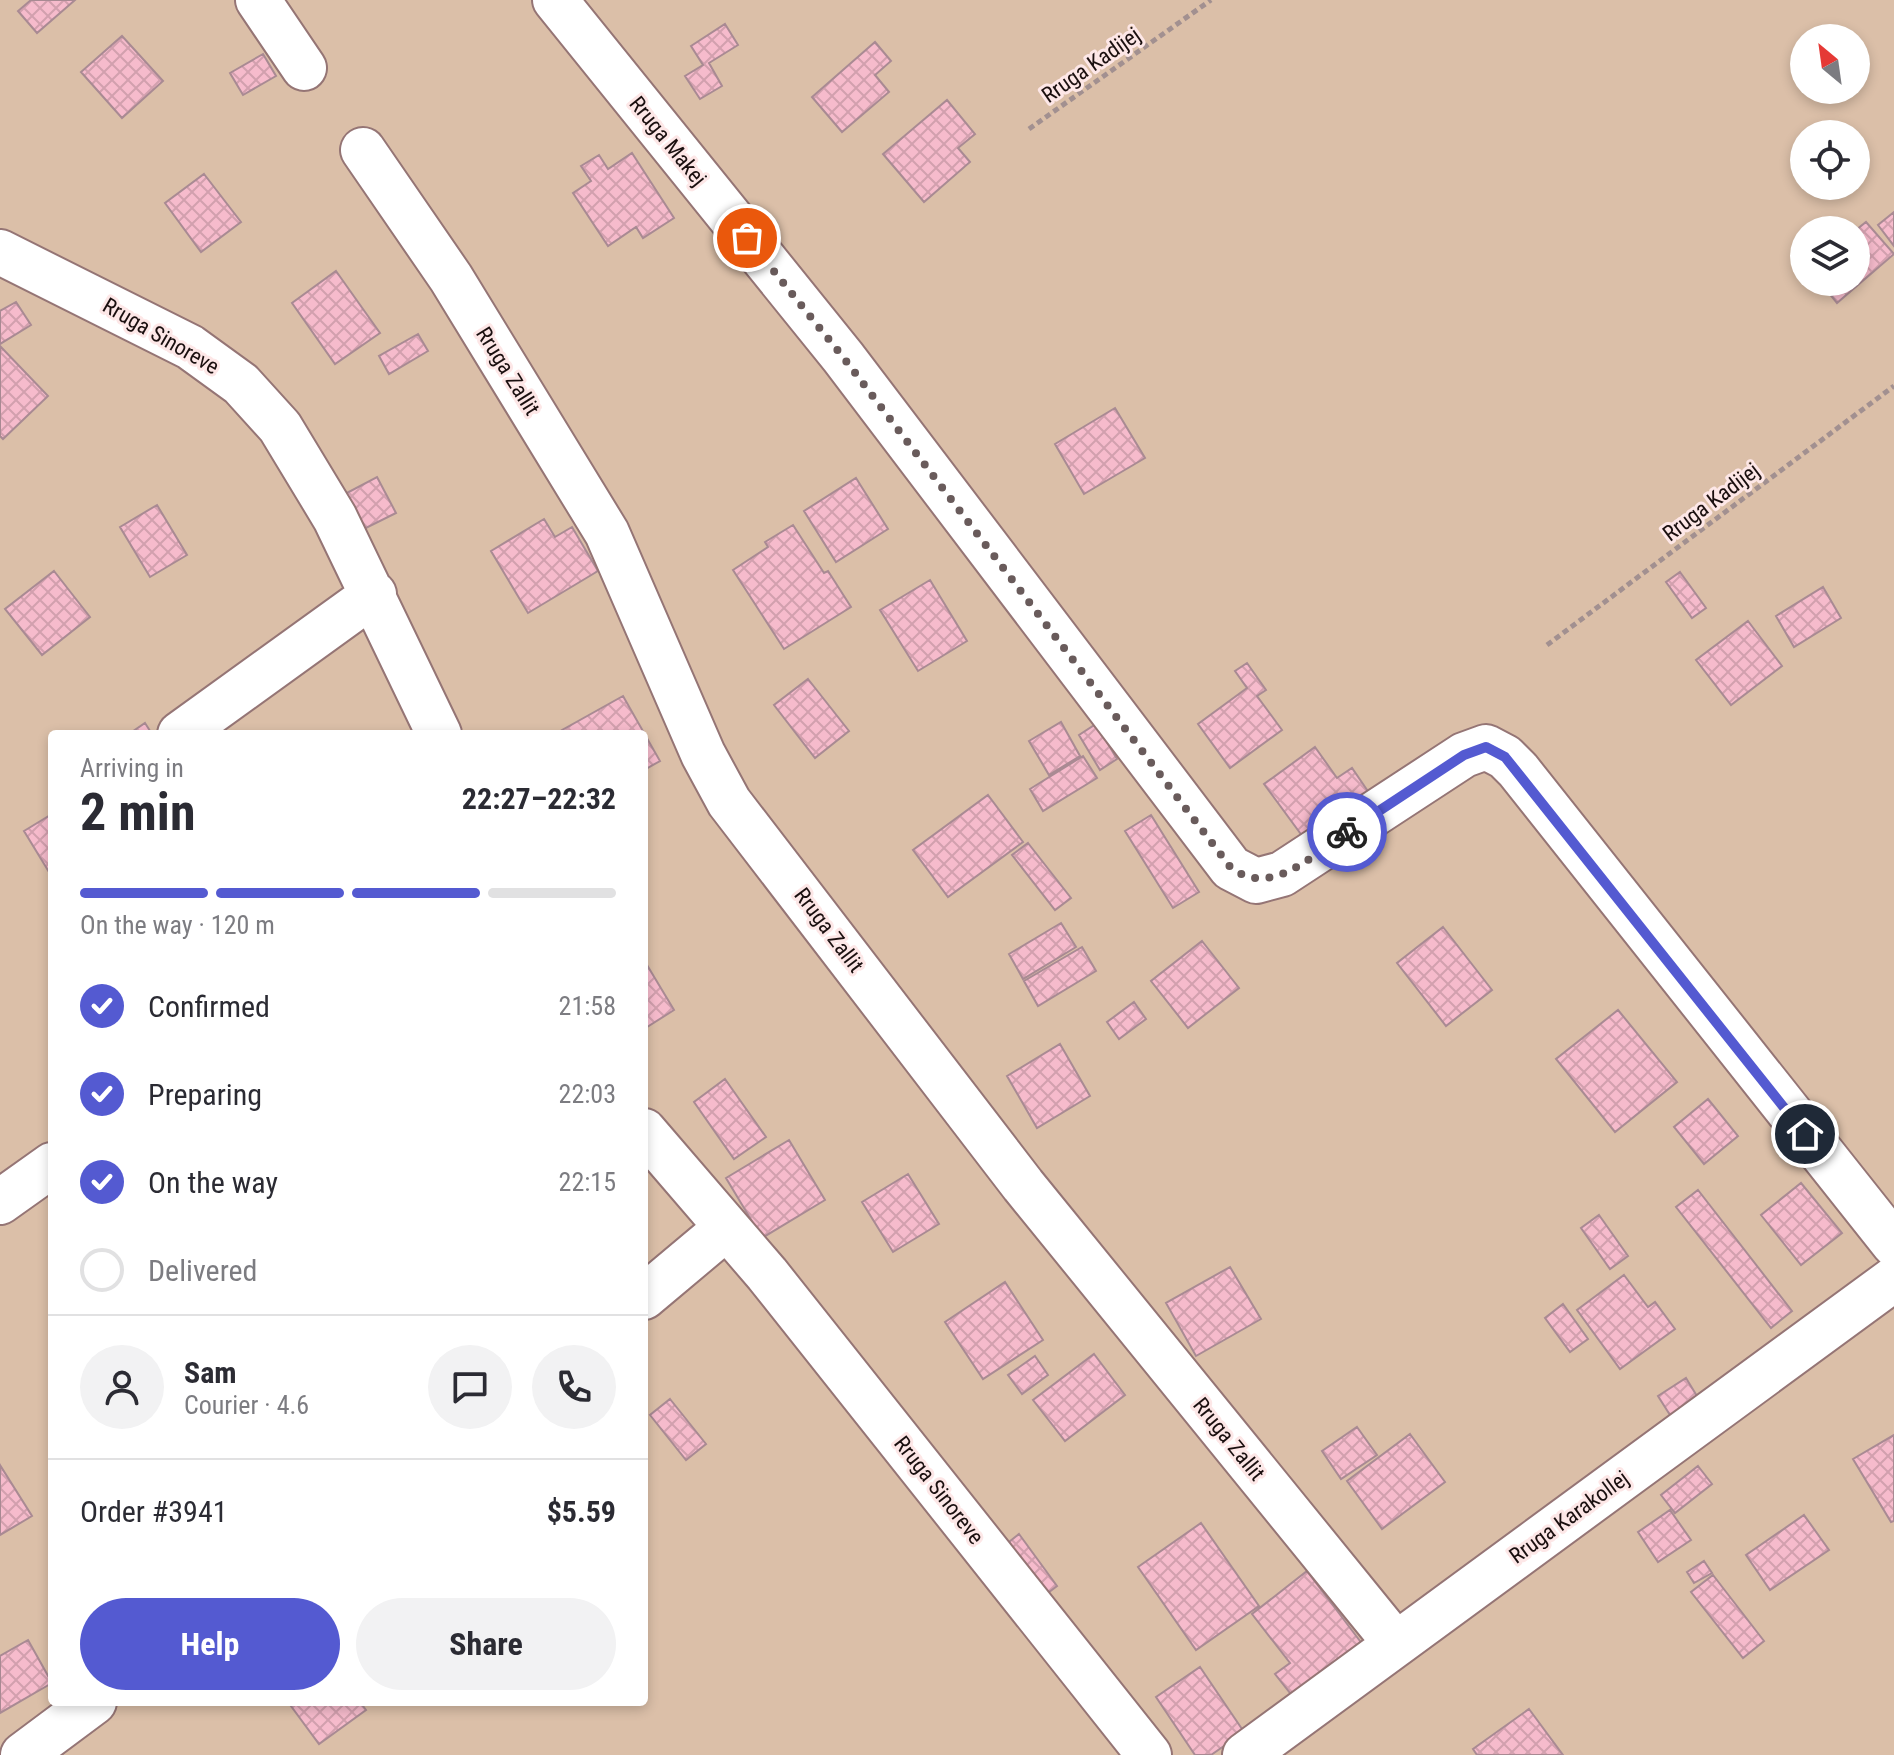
<!DOCTYPE html>
<html lang="en">
<head>
<meta charset="utf-8">
<style>
	body { margin:0; font-family:"Roboto Condensed",sans-serif; background:#f2f2f3; color:#2b2b33; height:100vh; display:flex; flex-direction:column; font-size:30px; white-space:nowrap }
	* { box-sizing:border-box; margin:0 }
	p { font-size:26px; color:#7c7c81 }
	.icon { flex:none; width:44px; height:44px; fill:none; stroke:currentColor; stroke-width:2; stroke-linecap:round; stroke-linejoin:round }
	.map { position:relative; flex:1; overflow:hidden }
	.sheet { position:absolute; left:48px; top:730px; width:600px; height:976px; display:flex; flex-direction:column; background:#fff; border-radius:8px; box-shadow:0 4px 12px #0003 }
	.sheet>* { flex:none }
	.needle { width:52px; rotate:331deg }
	.buttons { position:absolute; left:1790px; top:24px; display:grid; gap:16px }
	.buttons a { display:grid; place-items:center; width:80px; height:80px; border-radius:50%; background:#fff; box-shadow:0 4px 12px #0003; font-size:40px }
	.pin { position:absolute; display:grid; place-items:center; width:68px; height:68px; color:#fff; margin:-34px; border:4px solid #fff; border-radius:50%; box-shadow:0 2px 8px #0007 }
	.courier { position:absolute; display:grid; place-items:center; width:80px; height:80px; margin:-40px; border:6px solid #545ad1; border-radius:50%; background:#fff; color:#222; box-shadow:0 2px 10px #0007 }
	.overview em { font-style:normal; font-weight:700 }
	.overview div { display:flex; flex-direction:column-reverse }
	.overview { display:flex; align-items:center; justify-content:space-between; height:136px; padding:0 32px }
	h1 { font-size:52px; font-weight:700; line-height:60px }
	.bar { display:grid; grid-template-columns:repeat(4,1fr); gap:12px 8px; align-content:center; height:96px; padding:0 32px }
	.bar i { height:10px; border-radius:6px; background:#e1e1e2 }
	.bar .on { background:#545ad1 }
	.bar p { grid-column:span 4 }
	.line { display:flex; align-items:center; gap:20px; padding:0 32px; border-top:2px solid #e1e1e2 }
	.line div { flex:1 }
	.round { display:grid; place-items:center; flex:none; width:84px; height:84px; border-radius:42px; background:#f2f2f3 }
	ol { padding:0 32px; list-style:none }
	li { display:flex; align-items:center; gap:24px; height:88px }
	li p { margin-inline-start:auto }
	li .icon { padding:8px; border-radius:50%; background:#545ad1; color:#fff; stroke-width:4 }
	li:last-child { color:#7c7c81 }
	li i { width:44px; height:44px; border:4px solid #e1e1e2; border-radius:50% }
	.button { display:flex; gap:16px; margin-top:auto; padding:16px 32px }
	.button a { flex:1; height:92px; border-radius:48px; background:#545ad1; color:#fff; font-size:32px; font-weight:700; line-height:92px; text-align:center }
	.button a+a { background:#f2f2f3; color:#2b2b33 }
	.map>svg:first-child { display:block }
	.green { fill:#dbbfa8; fill-rule:evenodd }
	.building { fill:url(#building-cross-hatch); stroke:#a98a93; stroke-width:2 }
	.lines { fill:none; stroke-linecap:round; stroke-linejoin:round }
	.minor-casing { stroke:#957575; stroke-width:48 }
	.path { stroke:#a29090; stroke-width:5; stroke-dasharray:6 4; stroke-linecap:butt }
	.minor { stroke:#fff; stroke-width:44 }
	.done { stroke:#695b5b; stroke-width:8; stroke-dasharray:0 14.4 }
	.route { stroke:#545ad1; stroke-width:10 }
	.labels { text-anchor:middle; dominant-baseline:central; stroke-width:6; stroke-linejoin:round; paint-order:stroke }
	.street-label { font-size:22px; fill:#1a0f0f; stroke:#fde7e7 }
</style>
</head>
<body>
<div class="map">
<svg width="1894" height="1755" viewBox="0 0 1894 1755">
	<defs>
		<pattern id="building-cross-hatch" width="8" height="8" patternUnits="userSpaceOnUse" patternTransform="scale(2)"><rect width="8" height="8" fill="#f6bbcc"/><path d="M0 0l8 8M0 8l8-8" fill="none" stroke="#d2a0ae"/></pattern>
	</defs>
	<rect width="100%" height="100%" fill="#fde7e7"/>
	<path class="green" d="M0 0H1894V1755H0ZM1804 38H1856V90H1804ZM1804 134H1856V186H1804ZM1804 230H1856V282H1804ZM52 734H644V1702H52Z"/>
	<path class="building" d="M31 0H75L37 33 18 11Z
		M725 24 738 45 709 63 722 86 700 99 685 76 703 65 691 46Z
		M122 36 163 81 122 118 81 72Z
		M875 42 891 61 875 75 889 92 842 132 812 97Z
		M263 54 276 76 243 95 230 73Z
		M947 100 975 134 958 148 970 162 924 202 883 154Z
		M632 153 674 218 643 238 636 227 608 246 573 193 591 181 581 166 599 155 608 169Z
		M204 174 241 222 201 252 165 203Z
		M1894 212V246L1878 225Z
		M1866 222 1894 254 1837 303 1820 282H1856V230Z
		M336 271 380 333 335 364 292 303Z
		M16 302 31 325 0 344V311Z
		M418 334 428 351 389 374 379 356Z
		M0 346 48 396 3 439 0 436Z
		M1115 408 1145 458 1084 494 1055 444Z
		M377 477 396 513 362 530 343 495Z
		M856 478 888 529 836 562 804 511Z
		M157 505 187 555 150 577 120 527Z
		M544 519 555 537 572 527 598 571 528 613 491 551Z
		M793 525 824 573 828 571 851 607 784 649 733 570 768 547 765 542Z
		M54 571 90 617 42 655 5 609Z
		M1680 572 1706 608 1692 618 1666 582Z
		M930 580 967 641 918 671 880 610Z
		M1823 587 1841 618 1794 647 1776 616Z
		M1748 621 1782 666 1731 705 1696 660Z
		M1247 663 1266 690 1257 696 1282 730 1230 768 1198 724 1247 688 1235 671Z
		M808 679 849 731 815 758 774 705Z
		M623 696 660 761 644 770V734H555Z
		M1061 722 1080 756 1049 775 1029 741Z
		M145 723 152 734H129Z
		M1096 724 1117 759 1100 770 1079 735Z
		M1315 747 1337 778 1352 768 1376 803 1303 837 1264 784Z
		M1083 756 1097 778 1043 811 1030 789Z
		M988 795 1023 842 948 897 913 850Z
		M52 814V877L24 831Z
		M1151 815 1199 892 1173 908 1125 831Z
		M1028 843 1071 898 1055 910 1012 855Z
		M1061 923 1076 947 1023 979 1009 954Z
		M1443 927 1492 990 1446 1026 1397 963Z
		M1202 941 1239 988 1188 1028 1151 981Z
		M1082 947 1096 971 1038 1006 1024 981Z
		M644 960 674 1010 644 1029Z
		M1134 1002 1146 1019 1119 1039 1107 1022Z
		M1618 1010 1677 1082 1615 1132 1556 1059Z
		M1060 1044 1090 1096 1037 1128 1007 1076Z
		M725 1079 766 1137 734 1159 694 1102Z
		M1708 1099 1738 1136 1704 1164 1674 1127Z
		M789 1140 825 1200 762 1238 726 1178Z
		M908 1174 939 1224 893 1252 862 1202Z
		M1801 1183 1842 1233 1801 1265 1761 1215Z
		M1698 1190 1792 1311 1771 1328 1676 1207Z
		M1599 1215 1628 1256 1610 1269 1581 1228Z
		M1230 1267 1261 1319 1196 1356 1166 1303Z
		M1624 1275 1648 1307 1655 1302 1675 1329 1620 1369 1577 1310Z
		M1005 1282 1043 1340 983 1379 945 1322Z
		M1563 1304 1588 1339 1570 1352 1545 1318Z
		M1094 1354 1125 1395 1065 1441 1033 1400Z
		M1035 1356 1048 1375 1022 1394 1008 1375Z
		M1686 1378 1703 1406 1675 1423 1658 1396Z
		M670 1399 706 1444 686 1460 650 1415Z
		M1357 1427 1377 1455 1341 1479 1322 1451Z
		M1410 1434 1445 1482 1382 1529 1347 1481Z
		M1894 1435V1521L1891 1522 1853 1459Z
		M0 1465 32 1516 0 1535Z
		M1698 1466 1712 1484 1675 1513 1661 1495Z
		M1670 1510 1691 1540 1658 1562 1638 1532Z
		M1804 1515 1829 1550 1770 1590 1746 1555Z
		M1201 1523 1259 1606 1196 1650 1138 1567Z
		M1019 1534 1057 1586 1032 1605 1022 1561 1009 1542Z
		M1704 1561 1712 1573 1694 1583 1687 1572Z
		M1307 1571 1363 1645 1294 1698 1275 1674 1290 1663 1252 1614Z
		M1713 1575 1764 1641 1743 1658 1691 1592Z
		M28 1640 52 1683 0 1713V1656Z
		M1200 1667 1244 1732 1211 1755H1195L1156 1697Z
		M288 1702H360L366 1710 319 1744Z
		M1529 1709 1563 1755H1477L1473 1749Z"/>
	<g class="lines">
		<defs>
			<path id="minor" d="M258 0 304 68
				M555 0 843 357 1231 868 1256 881 1282 874 1464 755 1486 747 1505 757 1518 770 1894 1244
				M363 150 451 278 607 533 703 754 729 802 1023 1185 1396 1644
				M0 252 190 347 241 384 280 427 335 518 439 734
				M180 734 374 594
				M644 1131 767 1274 1149 1755
				M0 1202 52 1165
				M644 1297 725 1229
				M23 1755 94 1702
				M1245 1755 1894 1279"/>
		</defs>
		<use href="#minor" class="minor-casing"/>
		<path class="path" d="M1029 129 1211 0
			M1547 645 1894 386"/>
		<use href="#minor" class="minor"/>
	</g>
	<g class="lines">
		<path class="done" d="M747 238 843 357 1231 868C1272 898 1312 855 1347 832"/>
		<path class="route" d="M1347 832 1464 755 1486 747 1505 757 1805 1134"/>
	</g>
	<g class="labels">
		<g class="street-label">
			<text transform="translate(1091 65) rotate(-35)">Rruga Kadijej</text>
			<text transform="translate(668 141) rotate(51)">Rruga Makej</text>
			<text transform="translate(161 336) rotate(30)">Rruga Sinoreve</text>
			<text transform="translate(508 371) rotate(58)">Rruga Zallit</text>
			<text transform="translate(1711 502) rotate(-37)">Rruga Kadijej</text>
			<text transform="translate(829 930) rotate(53)">Rruga Zallit</text>
			<text transform="translate(1229 1439) rotate(51)">Rruga Zallit</text>
			<text transform="translate(939 1490) rotate(52)">Rruga Sinoreve</text>
			<text transform="translate(1569 1517) rotate(-36)">Rruga Karakollej</text>
		</g>
	</g>
</svg>
<div class="buttons">
<a><svg class="needle" viewBox="-14 -14 28 28"><path d="M0-13l5 13h-10z" fill="#e53935"/><path d="M0 13l5-13h-10z" fill="#7c7c81"/></svg></a>
<a><svg class="icon" aria-label="locate" viewBox="0 0 24 24"><circle cx="12" cy="12" r="6"/><path d="M12 2v4M12 18v4M2 12h4M18 12h4"/></svg></a>
<a><svg class="icon" aria-label="layers" viewBox="0 0 24 24"><path d="M12 4l9 5-9 5-9-5zM3 14l9 5 9-5"/></svg></a>
</div>
<div class="pin" style="left:747px;top:238px;background:#ea580c"><svg class="icon" aria-label="bag" viewBox="0 0 24 24"><path d="M5 8h14l-1 12H6zM9 8a3 3 0 0 1 6 0"/></svg></div>
<div class="pin" style="left:1805px;top:1134px;background:#1f2937"><svg class="icon" aria-label="home" viewBox="0 0 24 24"><path d="M3 11l9-7 9 7M6 9v11h12V9"/></svg></div>
<div class="courier" style="left:1347px;top:832px"><svg class="icon" aria-label="bike" viewBox="0 0 24 24"><circle cx="6" cy="16" r="4"/><circle cx="18" cy="16" r="4"/><path d="M6 16l4-8h5l3 8M10 8l3 8H6M13 5h3"/></svg></div>
<section class="sheet">
<div class="overview"><div><h1>2 min</h1><p>Arriving in</p></div><em>22:27–22:32</em></div>
<div class="bar"><i class="on"></i><i class="on"></i><i class="on"></i><i></i><p>On the way · 120 m</p></div>
<ol>
<li><svg class="icon" aria-label="check" viewBox="0 0 24 24"><path d="M5 12l5 5 9-10"/></svg>Confirmed<p>21:58</p></li>
<li><svg class="icon" aria-label="check" viewBox="0 0 24 24"><path d="M5 12l5 5 9-10"/></svg>Preparing<p>22:03</p></li>
<li><svg class="icon" aria-label="check" viewBox="0 0 24 24"><path d="M5 12l5 5 9-10"/></svg>On the way<p>22:15</p></li>
<li><i></i>Delivered</li>
</ol>
<div class="line" style="height:144px"><a class="round"><svg class="icon" aria-label="person" viewBox="0 0 24 24"><circle cx="12" cy="8" r="4"/><path d="M4 21q1-7 8-7t8 7"/></svg></a><div><b>Sam</b><p>Courier · 4.6</p></div><a class="round"><svg class="icon" aria-label="chat" viewBox="0 0 24 24"><path d="M4 5h16v11H9l-5 4z"/></svg></a><a class="round"><svg class="icon" aria-label="phone" viewBox="0 0 24 24"><path d="M5 4h4l2 5-3 2q2 4 5 5l2-3 5 2v4C11 20 4 13 5 4z"/></svg></a></div>
<div class="line" style="height:104px"><div>Order #3941</div><b>$5.59</b></div>
<div class="button"><a>Help</a><a>Share</a></div>
</section>
</div>
</body>
</html>
